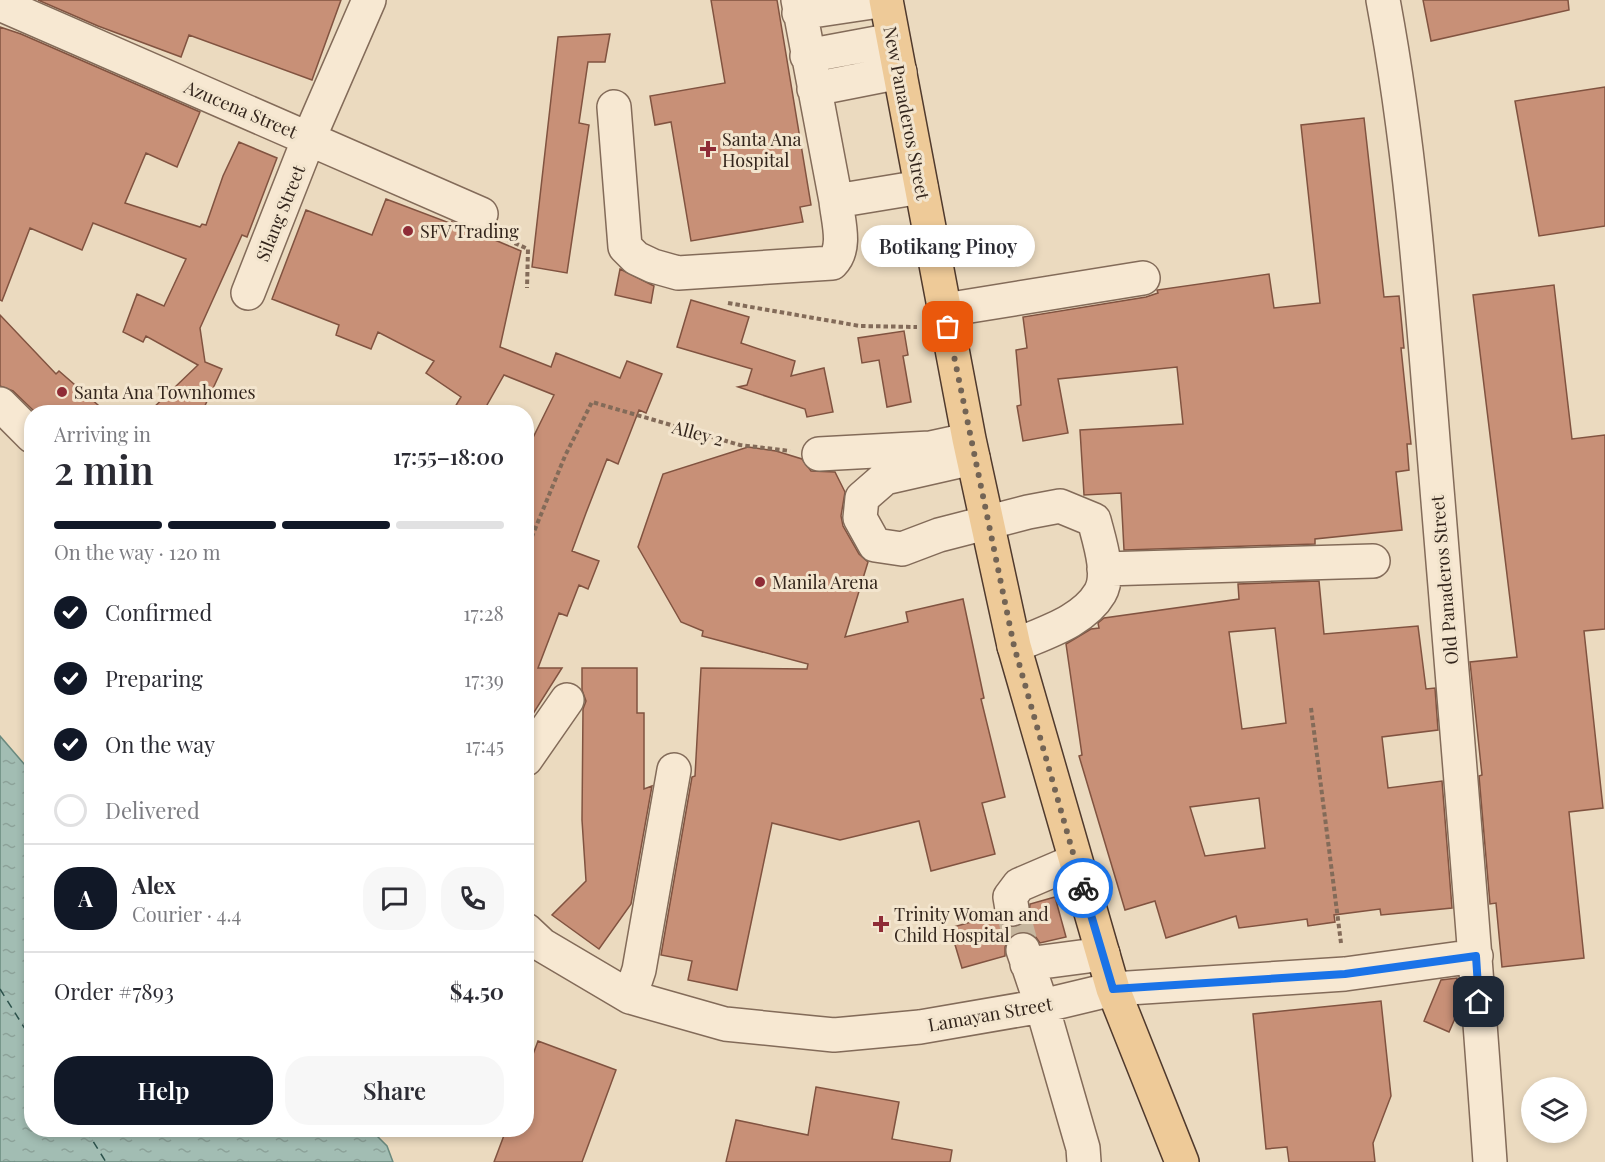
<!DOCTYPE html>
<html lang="en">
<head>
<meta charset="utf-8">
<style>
	body { margin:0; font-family:"Playfair Display",serif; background:#f7f7f7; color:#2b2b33; height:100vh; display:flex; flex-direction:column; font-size:22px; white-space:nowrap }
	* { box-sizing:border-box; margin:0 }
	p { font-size:20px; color:#7c7c81 }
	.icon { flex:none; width:33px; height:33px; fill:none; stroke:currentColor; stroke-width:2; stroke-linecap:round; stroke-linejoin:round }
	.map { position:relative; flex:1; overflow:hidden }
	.sheet { position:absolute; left:24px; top:405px; width:510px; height:732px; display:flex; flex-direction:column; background:#fff; border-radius:24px; box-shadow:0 3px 9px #0003 }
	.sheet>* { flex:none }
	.fabs { position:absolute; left:1521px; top:1077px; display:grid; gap:12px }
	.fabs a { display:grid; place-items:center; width:66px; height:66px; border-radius:50%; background:#fff; box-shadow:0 3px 9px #0003; font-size:30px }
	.pin { position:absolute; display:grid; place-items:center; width:51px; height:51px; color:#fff; margin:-26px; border-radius:12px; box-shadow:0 3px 9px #0006 }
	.courier { position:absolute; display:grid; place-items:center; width:60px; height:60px; margin:-30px; border:4px solid #1a73e8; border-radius:50%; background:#fff; color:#222; box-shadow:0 2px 8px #0007 }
	.bubble { position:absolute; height:42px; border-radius:21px; background:#fff; box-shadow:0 3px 9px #0003; font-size:20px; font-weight:600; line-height:42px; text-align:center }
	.overview em { font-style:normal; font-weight:600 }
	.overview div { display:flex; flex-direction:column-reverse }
	.overview { display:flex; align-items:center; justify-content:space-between; height:102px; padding:0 30px }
	h1 { font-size:39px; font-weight:600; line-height:45px }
	.bar { display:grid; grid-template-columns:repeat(4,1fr); gap:9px 6px; align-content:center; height:72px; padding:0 30px }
	.bar i { height:8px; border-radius:4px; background:#e1e1e2 }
	.bar .on { background:#111827 }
	.bar p { grid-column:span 4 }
	.line { display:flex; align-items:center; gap:15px; padding:0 30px; border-top:2px solid #e1e1e2 }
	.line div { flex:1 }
	.round { display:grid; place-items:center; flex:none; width:63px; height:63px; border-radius:24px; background:#f7f7f7 }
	ol { padding:0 30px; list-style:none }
	li { display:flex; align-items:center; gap:18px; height:66px }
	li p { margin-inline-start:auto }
	li .icon { padding:6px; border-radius:50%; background:#111827; color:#fff; stroke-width:4 }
	li:last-child { color:#7c7c81 }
	li i { width:33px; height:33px; border:3px solid #e1e1e2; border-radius:50% }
	.cta { display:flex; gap:12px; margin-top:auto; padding:12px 30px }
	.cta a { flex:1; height:69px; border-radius:24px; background:#111827; color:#fff; font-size:24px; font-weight:600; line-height:69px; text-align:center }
	.cta a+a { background:#f7f7f7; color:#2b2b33 }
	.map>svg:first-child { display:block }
	.water { fill:url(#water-ripples); stroke:#6a8a7f; stroke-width:1.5 }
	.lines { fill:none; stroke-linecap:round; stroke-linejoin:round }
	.ferry { stroke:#2c524c; stroke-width:1.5; stroke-dasharray:8 6; stroke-linecap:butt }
	.building { fill:#c89077; stroke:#815340; stroke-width:1.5; fill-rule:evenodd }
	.minor-tunnel { stroke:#c6b69e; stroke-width:33; stroke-dasharray:33 16; stroke-linecap:butt }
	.minor-casing { stroke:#836b59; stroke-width:36 }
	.major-casing { stroke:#503a2d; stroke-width:36 }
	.path { stroke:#836b59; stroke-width:4; stroke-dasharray:4.5 3; stroke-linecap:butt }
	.minor { stroke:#f7e8d2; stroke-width:33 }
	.major { stroke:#eeca98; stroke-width:33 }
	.done { stroke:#736455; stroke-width:6; stroke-dasharray:0 10.8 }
	.route { stroke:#1a73e8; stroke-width:8 }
	.poi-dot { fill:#8f2c36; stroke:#f3e5ce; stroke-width:2 }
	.labels { text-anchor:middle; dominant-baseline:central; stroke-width:6; stroke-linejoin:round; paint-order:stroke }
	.street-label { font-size:18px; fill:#33251c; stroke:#f3e5ce }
	.poi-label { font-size:18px; fill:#33251c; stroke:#f3e5ce; text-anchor:start }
</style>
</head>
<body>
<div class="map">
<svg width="1605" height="1162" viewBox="0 0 1605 1162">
	<defs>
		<pattern id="water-ripples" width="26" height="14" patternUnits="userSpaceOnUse" patternTransform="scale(1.5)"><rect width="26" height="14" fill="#a2bdb3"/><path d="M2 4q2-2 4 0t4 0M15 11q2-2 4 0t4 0" fill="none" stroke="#8ca299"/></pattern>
	</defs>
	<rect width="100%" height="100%" fill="#ebdabf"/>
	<path class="water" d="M0 736 31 772 32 1130H371L387 1146 393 1162H0Z"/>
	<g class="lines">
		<path class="ferry" d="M0 989 32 1040
			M86 1130 106 1162"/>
	</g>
	<path class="building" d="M38 0H341L312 80 189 35 181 57 98 26Z
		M711 0H777L811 205 800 207 803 222 691 241 671 122 655 125 650 96 725 83Z
		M1423 0H1568L1569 10 1431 41Z
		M0 27 21 34 200 112 177 167 146 153 125 203 200 227 202 224 206 225 223 176 239 142 277 158 247 237 242 235 200 328 205 362 222 369 202 412H149L198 365 146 336 143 342 123 332 137 294 164 306 186 259 93 223 82 250 30 228 2 301 0 300Z
		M610 34 605 62H588L579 123 589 125 567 273 532 267 558 37Z
		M1605 87V226L1539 236 1515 101Z
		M1364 118 1384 297 1399 296 1404 348H1401L1411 444H1407L1409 470 1396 472 1402 530 1315 539V544L1124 550 1121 493 1084 495 1080 430 1183 424 1177 367 1058 379 1068 433 1023 441 1017 406 1021 405 1016 350 1027 348 1023 317 1146 297 1158 293 1157 290 1269 274 1274 308 1320 303 1301 125Z
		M386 199 452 224V222L521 251 500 347 551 367 556 353 620 378 627 361 662 374 646 413 639 410 618 464 607 459 586 513 572 551 599 561 588 589 579 585 567 616 559 613 538 668H562L526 725V452L554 395 504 375 483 412H452L461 397 426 373 434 361 378 332 371 349 336 335 339 325 272 299 306 210 372 235Z
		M620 269 654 286 651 303 615 295Z
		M1554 285 1572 439 1605 435V629L1584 631 1603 808 1569 812 1584 958 1502 967 1496 903 1490 904 1479 776 1482 775 1470 662 1517 657 1473 295Z
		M691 300 749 317 741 343 795 361 791 376 824 368 833 412 807 417 805 409 738 387 747 385 752 369 677 347Z
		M0 315 56 374 59 371 106 412H35L13 391 0 386Z
		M904 331 908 355 903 356 911 402 887 407 879 360 862 363 858 338Z
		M748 447 776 451 802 459 811 471 835 472 845 492 841 516 843 526 859 554 868 562 845 637 908 622 906 612 963 599 984 698 981 699 1005 797 982 803 995 854 931 871 919 821 840 840 772 823 737 990 688 980 692 961 661 955 692 777 695 776 701 668 807 669 808 664 702 636 703 631 681 622 638 547 663 474Z
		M1319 581 1324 634 1418 626 1426 689 1435 688 1438 730 1382 737 1388 788 1442 781 1452 908 1381 915 1380 909 1334 915 1335 922 1308 926 1307 919 1239 928 1236 916 1166 938 1155 901 1125 910 1079 756 1082 755 1066 644 1091 629 1099 628 1098 623 1104 618 1239 599 1238 584ZM1275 628 1286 723 1242 729 1229 632ZM1259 798 1265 848 1205 856 1190 807Z
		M582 668H637V713H644V789L652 786 631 904 599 949 552 915 586 881 582 820 583 709 586 701 582 690Z
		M1055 897 1066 937 1040 943 1035 936 1027 932H1018L1009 938 1005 947V956L962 968 950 928 995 915 1005 926 1016 927 1023 924 1029 916 1030 904Z
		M1457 978 1460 1007 1449 1032 1424 1021 1441 980Z
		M1381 1001 1391 1096 1373 1143 1375 1162H1289L1287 1147 1266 1149 1253 1014Z
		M538 1041 616 1070 582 1162H494L506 1130H526V1073Z
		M816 1087 899 1102 892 1139 952 1150 950 1162H726L736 1120 808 1135Z"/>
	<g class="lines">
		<path class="minor-tunnel" d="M1012 909 1023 950"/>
		<defs>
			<path id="minor" d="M798 0 836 201 921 187
				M1383 0C1414 165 1424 334 1438 501 1456 721 1475 942 1490 1162
				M0 4 481 214
				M799 13 886 0
				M807 56 893 40
				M814 89 900 72
				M614 107 625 247 636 258 653 266 678 273 832 263C847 248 838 221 836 201
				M248 293 309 138 369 0
				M945 310 1143 278
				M0 404 32 436
				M819 454 930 448 953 443
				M973 458 885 478 862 498 860 518 875 545 902 549 939 535 1028 512 1060 506 1094 520C1099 540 1111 574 1100 593 1083 622 1043 633 1014 646
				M1104 569 1373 561
				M526 759 567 700
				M1012 909 1010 897 1019 885 1075 861
				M526 930 542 945 630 997 725 1024 834 1035 920 1027 1042 1006 1113 989 1345 974 1476 956
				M1023 950 1042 1006 1083 1148 1084 1162
				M1027 964 1103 954
				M630 997 639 970 674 770"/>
			<path id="major" d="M886 0 969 439 1014 646 1113 989 1182 1162"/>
		</defs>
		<use href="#minor" class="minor-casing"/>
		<use href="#major" class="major-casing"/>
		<path class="path" d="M501 237 528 249 527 288
			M728 303 860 326 917 327
			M526 551 565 456 592 402 740 445 790 451
			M1311 708 1341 943"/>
		<use href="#minor" class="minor"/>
		<use href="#major" class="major"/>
	</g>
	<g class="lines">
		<path class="done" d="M948 327 1014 646 1083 888"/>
		<path class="route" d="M1083 888 1113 989 1345 974 1476 956 1479 1002"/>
	</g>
	<g class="poi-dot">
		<path d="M705 140h6v6h6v6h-6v6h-6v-6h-6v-6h6z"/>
		<circle cx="408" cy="231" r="6"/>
		<circle cx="62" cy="392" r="6"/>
		<circle cx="760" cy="582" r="6"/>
		<path d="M878 915h6v6h6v6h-6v6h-6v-6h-6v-6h6z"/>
	</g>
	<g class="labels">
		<g class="street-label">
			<text transform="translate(241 109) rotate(23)">Azucena Street</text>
			<text transform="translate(907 113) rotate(79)">New Panaderos Street</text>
			<text transform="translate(280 213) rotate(-68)">Silang Street</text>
			<text transform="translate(698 433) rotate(15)">Alley 2</text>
			<text transform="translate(1444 580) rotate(-95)">Old Panaderos Street</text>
			<text transform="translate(990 1014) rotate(-10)">Lamayan Street</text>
		</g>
		<g class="poi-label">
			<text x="722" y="139">Santa Ana<tspan x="722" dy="21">Hospital</tspan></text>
			<text x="420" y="231">SFV Trading</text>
			<text x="74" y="392">Santa Ana Townhomes</text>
			<text x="772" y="582">Manila Arena</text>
			<text x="894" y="914">Trinity Woman and<tspan x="894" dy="21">Child Hospital</tspan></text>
		</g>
	</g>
</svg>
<div class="fabs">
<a><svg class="icon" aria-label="layers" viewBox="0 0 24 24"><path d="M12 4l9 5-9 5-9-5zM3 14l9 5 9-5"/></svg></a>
</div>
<div class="pin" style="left:948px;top:327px;background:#ea580c"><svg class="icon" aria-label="bag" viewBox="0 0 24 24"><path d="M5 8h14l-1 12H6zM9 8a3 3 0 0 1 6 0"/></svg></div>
<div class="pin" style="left:1479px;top:1002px;background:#1f2937"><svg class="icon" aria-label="home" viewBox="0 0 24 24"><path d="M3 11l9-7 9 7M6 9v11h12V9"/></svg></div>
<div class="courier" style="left:1083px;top:888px"><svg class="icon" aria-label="bike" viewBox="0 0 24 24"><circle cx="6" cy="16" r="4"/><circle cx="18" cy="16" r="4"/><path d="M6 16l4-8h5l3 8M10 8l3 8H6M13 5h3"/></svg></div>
<div class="bubble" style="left:861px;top:225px;width:174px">Botikang Pinoy</div>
<section class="sheet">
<div class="overview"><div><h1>2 min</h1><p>Arriving in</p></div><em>17:55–18:00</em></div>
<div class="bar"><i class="on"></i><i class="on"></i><i class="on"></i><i></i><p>On the way · 120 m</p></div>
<ol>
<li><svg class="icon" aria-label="check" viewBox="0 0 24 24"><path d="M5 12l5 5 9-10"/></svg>Confirmed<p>17:28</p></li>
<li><svg class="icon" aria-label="check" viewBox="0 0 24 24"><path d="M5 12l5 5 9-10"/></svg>Preparing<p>17:39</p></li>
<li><svg class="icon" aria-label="check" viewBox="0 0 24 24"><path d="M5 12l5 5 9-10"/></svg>On the way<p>17:45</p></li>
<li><i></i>Delivered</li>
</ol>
<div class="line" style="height:108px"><b class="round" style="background:#111827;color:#fff">A</b><div><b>Alex</b><p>Courier · 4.4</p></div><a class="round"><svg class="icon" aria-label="chat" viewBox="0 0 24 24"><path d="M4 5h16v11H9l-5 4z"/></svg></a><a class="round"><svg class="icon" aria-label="phone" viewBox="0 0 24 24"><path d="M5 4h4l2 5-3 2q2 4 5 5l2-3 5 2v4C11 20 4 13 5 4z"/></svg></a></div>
<div class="line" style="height:78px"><div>Order #7893</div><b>$4.50</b></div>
<div class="cta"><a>Help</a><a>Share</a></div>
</section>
</div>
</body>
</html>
